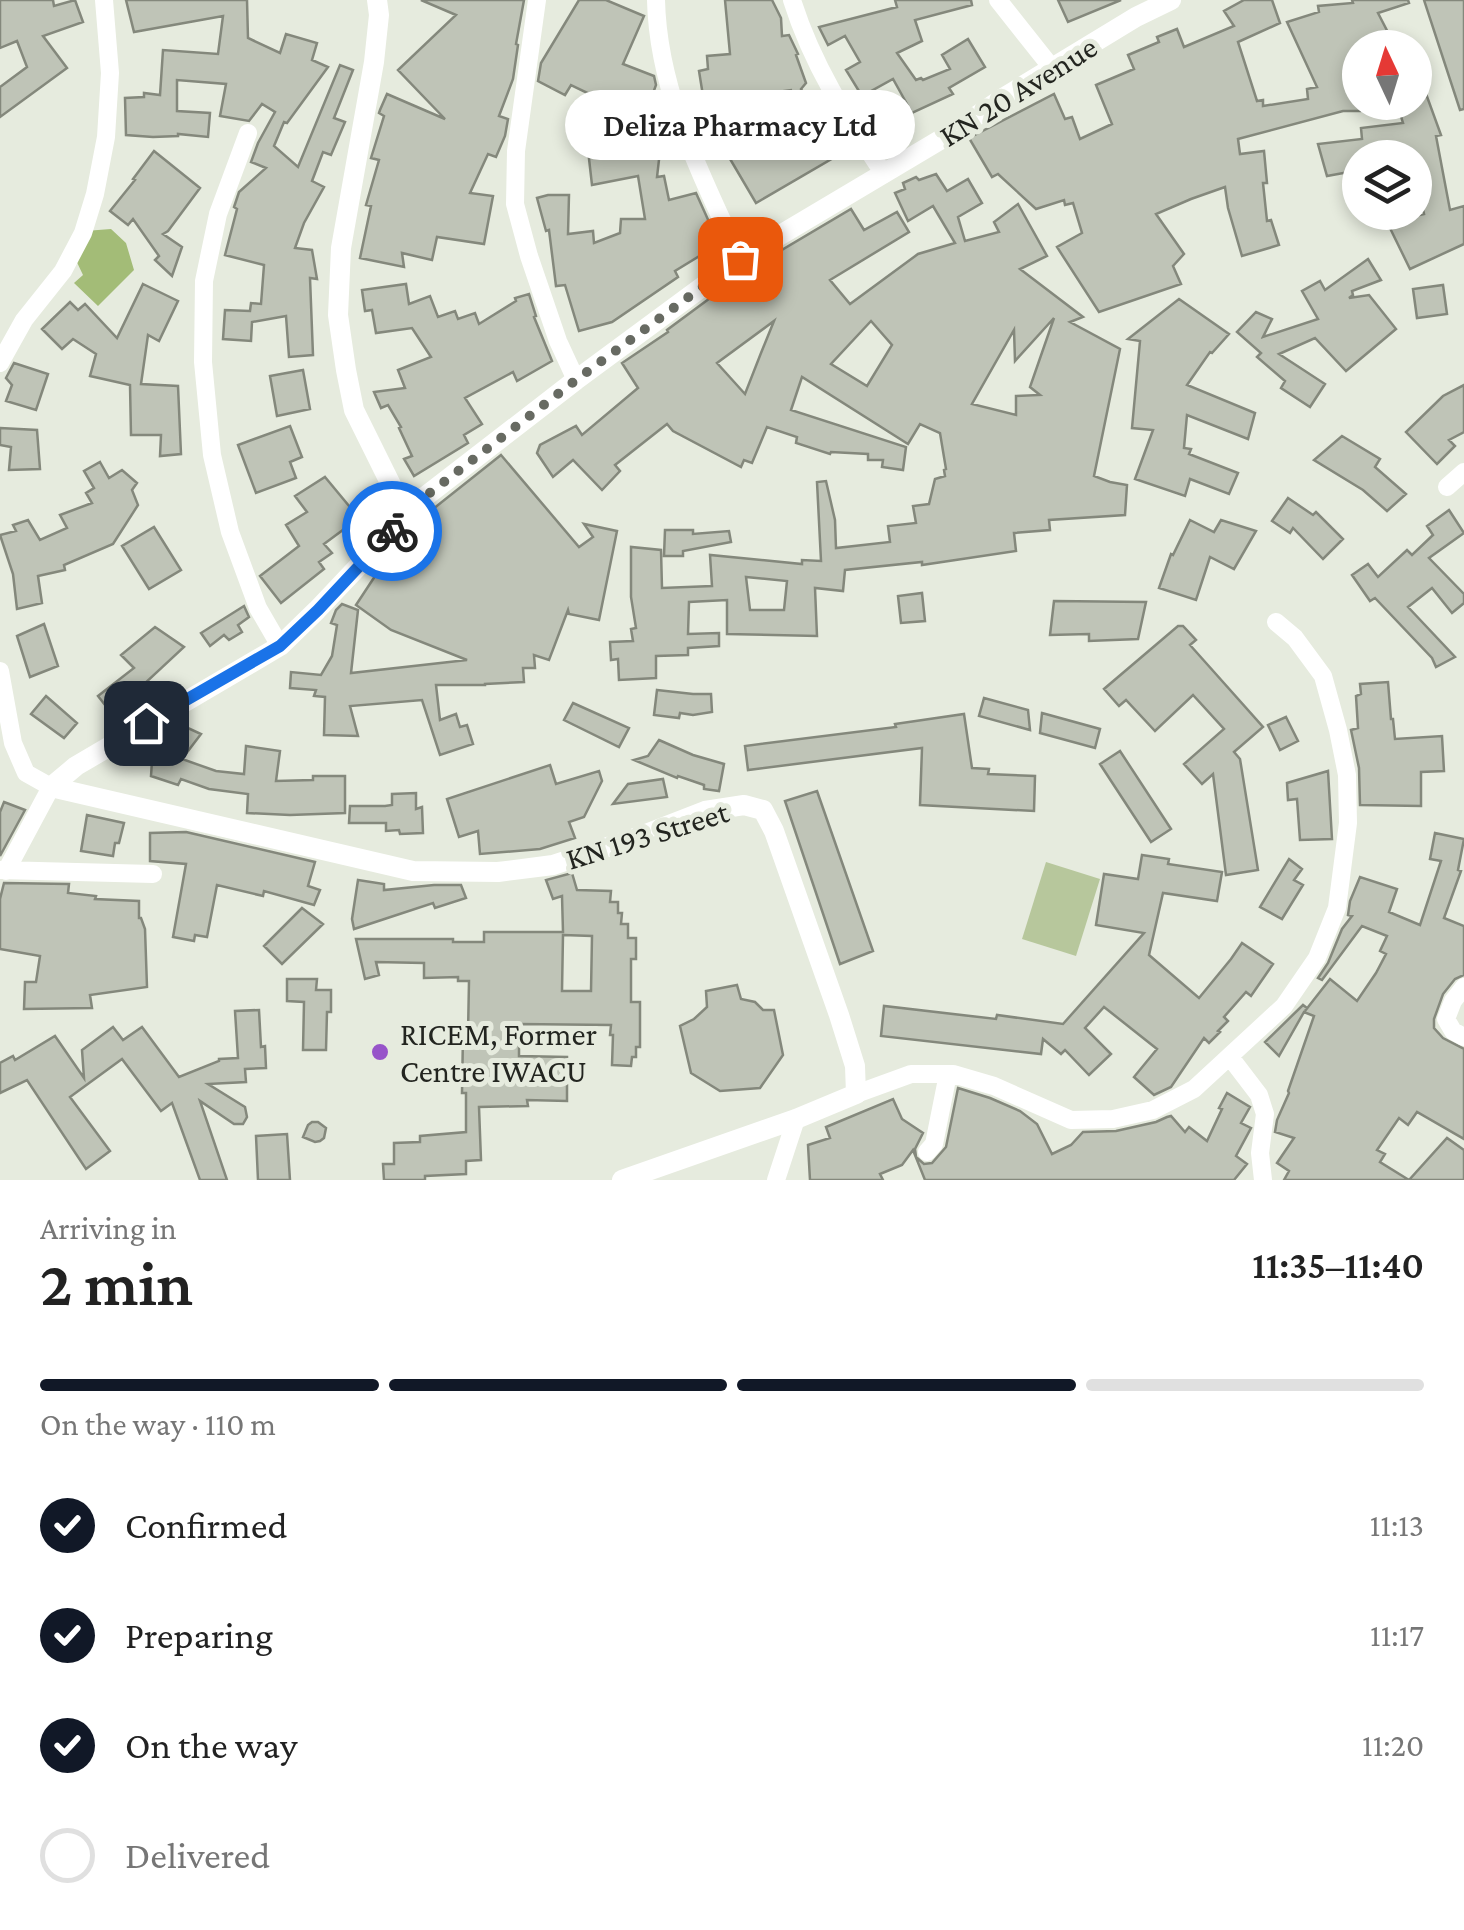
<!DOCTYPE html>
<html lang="en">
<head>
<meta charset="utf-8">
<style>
	body { margin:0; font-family:"Crimson Pro",serif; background:#f2f2f2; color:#222; height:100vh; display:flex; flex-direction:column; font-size:38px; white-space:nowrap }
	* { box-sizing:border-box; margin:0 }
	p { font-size:32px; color:#767676 }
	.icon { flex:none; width:55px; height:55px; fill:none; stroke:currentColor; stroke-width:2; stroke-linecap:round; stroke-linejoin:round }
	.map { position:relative; height:1180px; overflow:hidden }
	.details { display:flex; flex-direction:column; background:#fff; flex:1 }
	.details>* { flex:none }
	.needle { width:65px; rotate:356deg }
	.buttons { position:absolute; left:1342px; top:30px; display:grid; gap:20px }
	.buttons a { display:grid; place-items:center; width:90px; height:90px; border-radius:50%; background:#fff; box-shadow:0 5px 15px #0003; font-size:50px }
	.pin { position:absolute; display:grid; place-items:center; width:85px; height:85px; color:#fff; margin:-42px; border-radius:20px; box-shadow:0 5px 15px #0006 }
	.courier { position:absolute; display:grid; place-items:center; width:100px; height:100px; margin:-50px; border:8px solid #1a73e8; border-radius:50%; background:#fff; color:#222; box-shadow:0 2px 12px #0007 }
	.bubble { position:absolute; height:70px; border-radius:35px; background:#fff; box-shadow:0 5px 15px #0003; font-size:32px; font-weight:600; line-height:70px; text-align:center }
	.headline em { font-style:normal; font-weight:600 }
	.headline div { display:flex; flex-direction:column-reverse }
	.headline { display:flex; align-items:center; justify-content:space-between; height:170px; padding:0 40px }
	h1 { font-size:65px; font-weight:600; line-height:75px }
	.bar { display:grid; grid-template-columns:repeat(4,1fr); gap:15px 10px; align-content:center; height:120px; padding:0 40px }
	.bar i { height:12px; border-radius:8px; background:#e0e0e0 }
	.bar .on { background:#111827 }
	.bar p { grid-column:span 4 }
	ol { padding:0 40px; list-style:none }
	li { display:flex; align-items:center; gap:30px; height:110px }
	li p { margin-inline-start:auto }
	li .icon { padding:10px; border-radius:50%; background:#111827; color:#fff; stroke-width:4 }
	li:last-child { color:#767676 }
	li i { width:55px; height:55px; border:5px solid #e0e0e0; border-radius:50% }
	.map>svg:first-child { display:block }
	.green { fill:#b7c79c }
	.forest { fill:#a3bc77 }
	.building { fill:#bfc4b7; stroke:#84887c; stroke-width:2.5; fill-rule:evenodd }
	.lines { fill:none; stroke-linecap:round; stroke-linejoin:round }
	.minor { stroke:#fff; stroke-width:18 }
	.tertiary { stroke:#fff; stroke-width:20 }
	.done { stroke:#676a62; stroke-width:10; stroke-dasharray:0 18 }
	.route { stroke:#1a73e8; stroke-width:12 }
	.poi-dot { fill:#9754c9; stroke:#e6ebde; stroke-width:4 }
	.labels { text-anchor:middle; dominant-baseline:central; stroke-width:10; stroke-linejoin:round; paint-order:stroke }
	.street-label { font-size:32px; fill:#232520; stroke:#e6ebde }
	.poi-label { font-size:32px; fill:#232520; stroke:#e6ebde; text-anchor:start }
</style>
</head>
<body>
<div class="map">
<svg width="1464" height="1180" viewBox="0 0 1464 1180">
	<rect width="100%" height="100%" fill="#e6ebde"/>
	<path class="green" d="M1046 862 1100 879 1076 956 1022 939Z"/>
	<path class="forest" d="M111 229 126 243 134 270 98 306 74 283 83 275 74 256 85 231Z"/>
	<path class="building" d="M0 0H53L54 6 75 0 83 22 43 36 67 68 0 117V87L27 67 17 41 0 48Z
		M126 0H247L248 38 280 53 286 34 317 43 312 60 328 67 287 123 284 122 274 146 298 167 340 65 353 70 334 118 345 122 331 155 323 152 312 181 324 187 304 223 295 248 312 250 317 279 310 278 313 355 289 357 286 316 252 322 251 341 223 339 225 310 250 311 251 303 261 304 264 265 225 255 237 209 234 207 239 192 266 168 251 162 258 143 275 112 262 104 249 121 220 116 226 84 177 80V111L210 113 208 137 178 134V136L153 137 126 135 125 98 144 97V93L160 95 163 50 218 54 223 16 134 32Z
		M421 0H524L516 44 518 45 513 79 499 116 508 119 505 136 496 157 488 154 470 193 493 196 484 244 437 237 432 260 402 253 404 267 360 258 371 206 366 205 379 160 371 158 384 116 379 113 380 110 387 94 445 119 398 70 456 15Z
		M579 0H606L644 16 623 64 654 76 656 85 648 107 650 153 660 151 657 177 664 176 669 200 696 193 719 244 675 271 678 277 612 322 579 331 565 285 556 286 549 230 546 231 537 198 548 195H569L568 234 593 231 594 243 620 233 621 219H645L638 176 592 185 587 141 600 99 571 85 565 95 538 81 541 63Z
		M725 0H772L781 18 782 36 789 35 798 54 796 55 806 83 801 89 840 154 756 203 726 152 717 157 705 134 743 115 753 136 785 117 774 99 792 90 704 102 699 71 708 69 707 56 730 54Z
		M895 0H971L972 5 915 20 922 41 897 53 916 80 921 78 923 80 950 69 942 55 968 39 985 67 949 88 953 94 912 113 893 79 862 96 846 70 860 62 845 36 828 45 819 27 897 7Z
		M1058 0H1121L1068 22Z
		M1244 0H1272L1280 23 1238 42 1257 101 1263 100V106L1308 99 1307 89 1317 87 1287 22 1319 12 1318 6 1353 3 1352 0H1408L1409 3 1378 13 1396 48H1360V111H1343L1238 139 1240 154 1264 151 1267 183H1263L1267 221 1271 220 1279 245 1242 256 1228 208 1225 187 1191 199 1156 214 1184 254 1173 266 1181 284 1099 312 1057 247 1082 233 1073 203 1065 205 1064 200 1036 209 998 174 992 177 969 138 1054 94 1065 119 1072 117 1080 139 1112 124 1096 85 1134 69 1128 55 1159 42 1157 37 1177 29 1184 47 1234 26 1224 11Z
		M1424 0H1464V109L1460 110Z
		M1417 69 1441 135 1436 136 1450 210 1464 206V244L1410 269 1387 222 1424 214 1415 169V158H1360V170L1327 176 1318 144 1362 139 1361 128 1403 123 1399 110 1415 107V70Z
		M154 151 200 188 168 231 163 234 182 247 172 276 155 260 159 256 133 219 128 225 110 211 135 180 133 179Z
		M936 174 947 191 968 179 982 203 958 217 965 241 999 232 994 222 1018 204 1047 256 1020 269 1083 317 1070 322 1120 349 1094 476 1110 482 1127 485 1125 515 1049 520 1050 530 1014 533 1016 551 922 565V562L845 570 843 591 815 588 817 636 727 634V600L689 602 688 634 719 633V646L688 648V655L656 656V678L619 680 618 659 611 660 610 642 633 641 631 629 636 628 631 597V547L661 550 662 588 712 586 710 555 802 564V560L821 561 817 482 826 481 835 520 836 548 890 542 888 526 916 523 913 506 929 504 935 479 945 476 944 470 946 469 940 433 920 424 908 444 802 377 791 410 906 447 903 470 882 467 883 460H868V454L831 452 830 454 796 443 797 437 767 427 752 463 744 460 741 467 673 431 667 424 615 465 620 471 602 490 573 460 553 477 537 453 540 445 576 426 582 435 638 388 622 363 668 332 667 330 748 270 851 209 864 230 897 212 909 232 830 280 850 304 918 254 955 243 933 206 908 221 895 193 905 189 903 183 916 177 919 180ZM1054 318 1030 387 1040 395 1016 396V415L972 404 1014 330 1015 361ZM774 321 761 353 745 394 717 363ZM871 321 892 345 867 386 831 364ZM746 577 787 581 784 610H750Z
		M1368 259 1381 280 1352 291 1353 295 1349 298 1369 295 1396 329 1346 371 1315 338 1279 354 1325 384 1310 407 1281 388 1285 381 1257 357 1261 353 1237 332 1256 312 1272 319 1263 337 1318 319 1302 291 1320 281 1325 290Z
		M143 284 178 301 159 341 148 335 141 384 178 386 181 454 160 456 161 435H131L130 385 90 376 96 354 73 339 62 349 42 329 70 302 78 310 85 304 117 338Z
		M406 284 409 304 430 296 438 317 455 311 458 319 475 313 479 324 516 301 515 298 529 294 536 316 534 317 552 361 517 381 513 372 465 398 482 424 464 435 468 443 414 476 404 459 412 456 399 428 401 427 388 405 381 408 374 392 405 388 398 370 431 357 412 328 376 333 372 310 365 311 362 290Z
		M1443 285 1447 314 1417 318 1413 289Z
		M1179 299 1229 334 1212 353 1210 352 1187 385 1255 413 1248 439 1187 415 1184 448 1191 449 1189 454 1238 473 1229 494 1190 479 1185 496 1135 479 1153 430 1132 428 1140 341 1128 339Z
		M14 363 48 374 36 410 6 401 12 385 6 378Z
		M303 370 310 409 277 416 270 376Z
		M1464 385V432L1449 440 1455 446 1437 464 1406 432 1443 396Z
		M290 426 302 457 290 462 296 478 256 493 238 445Z
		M0 428 37 430 40 469 9 470 11 447 0 445Z
		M1342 436 1380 459 1375 467 1406 494 1387 511 1363 490 1314 460Z
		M501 455 579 547 593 537 584 524 617 531 599 620 569 614 568 610 549 660 534 655 535 668H523L524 682 485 684V685H436L440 720 456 714 460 727 467 725 473 744 440 755 422 700 350 706 358 736 324 735 325 697 314 696 316 690 290 688 291 672 321 675 332 656 337 625 331 623 336 610 342 604 358 610 351 673 467 660 391 630 356 605 387 558 405 568 433 545 412 530 428 513Z
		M100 462 109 478 122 470 137 483 132 490 138 505 113 544 64 565 65 570 38 576 42 603 17 609 13 574 0 535 16 531 13 525 28 520 40 540 67 528 60 515 92 503 86 493 94 488 84 471Z
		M325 477 359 518 324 544 332 553 319 562 324 569 281 603 260 576 299 546 286 525 307 512 295 496Z
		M1288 498 1313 515 1316 512 1343 539 1323 559 1293 528 1290 533 1272 521Z
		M1449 510 1464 533 1429 558 1464 594V603L1452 613 1432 588 1408 607 1455 657 1436 667 1432 658 1375 598 1370 601 1352 575 1368 564 1378 577 1407 550 1412 555 1433 535 1427 526Z
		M1190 520 1214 532 1221 520 1256 531 1234 569 1210 557 1196 600 1159 588 1171 554 1173 555Z
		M154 527 181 570 149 589 122 546Z
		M665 530H693V534L729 531 731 542 683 551V556H664Z
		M922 593 925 621 901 623 898 596Z
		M1054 601 1146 602 1138 639 1089 641V634L1050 635Z
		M244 606 249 617 238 625 242 632 229 640 224 635 210 646 201 633Z
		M44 624 58 666 30 677 17 636Z
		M1178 626H1183L1196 640 1190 645 1263 727 1234 752 1240 759 1258 870 1226 875 1213 774 1202 784 1184 764 1224 729 1193 695 1155 731 1126 700 1119 706 1104 689Z
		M155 627 184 647 112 714 98 696 134 668 121 655Z
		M1388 682 1391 719H1393L1395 739 1442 736 1444 771 1421 772V806L1360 805 1359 768 1351 730 1358 728 1356 696 1361 694 1360 684Z
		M657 690 693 694H711L712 712 693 715 680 713 679 718 654 715Z
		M46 696 77 723 64 738 31 714Z
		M984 698 1028 710 1030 730 979 716Z
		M573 703 629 728 619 747 564 720Z
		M1042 713 1100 729 1095 748 1040 733Z
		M964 714 972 768 989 769 988 774 1035 776 1034 811 920 805 922 748 748 770 745 746 896 727 895 724Z
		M1286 717 1298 741 1280 750 1268 725Z
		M177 723 201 734 182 759 216 771 244 774 246 746 280 751 276 781 313 780V776H345V813L290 815 247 813 248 794 209 789 181 779 178 785 151 776 152 761 156 746 152 744V737Z
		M659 740 693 755 724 764 719 791 704 789V785L678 776 677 778 634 760 648 756Z
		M1120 751 1171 829 1151 842 1100 764Z
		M550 765 556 784 599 771 602 781 584 817 569 822 575 838 540 849 480 854 478 831 459 837 447 799Z
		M1328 771 1332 839 1300 840 1297 799 1288 800 1287 783Z
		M663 779 667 797 613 804 628 784Z
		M817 791 873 951 840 964 785 801Z
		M416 793V809L422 807 423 833 400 834 399 830 386 831V823H349L350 806H385L392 805V794Z
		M4 802 25 810 0 856V812Z
		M87 815 124 823 119 843H115L113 856 81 851Z
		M186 832 315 862 308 886 320 890 314 905 264 891 263 896 217 885 207 937 195 935 194 941 173 937 186 864 150 861V833Z
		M1435 833 1464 839 1458 870 1461 871 1444 918 1464 926V975L1455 979 1443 994 1434 1019V1028L1443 1038 1464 1049V1139L1417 1112 1408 1125 1399 1118 1377 1150 1385 1154 1380 1162 1409 1180 1447 1138 1464 1150V1180H1284L1289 1171 1277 1163 1294 1138 1275 1132 1277 1120 1289 1093 1288 1091 1314 1016 1304 1012 1279 1056 1265 1042 1303 1005 1307 1008 1305 1011 1330 979 1357 1001 1376 973 1386 954 1380 951 1387 936 1362 926 1322 980 1318 978 1328 963 1342 929 1352 916 1348 915 1350 901 1360 877 1397 889 1389 912 1420 925 1441 861 1430 859Z
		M1142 855 1169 859 1168 864 1222 872 1217 901 1163 893 1149 955 1199 998 1231 959 1242 943 1273 964 1251 996 1246 992 1224 1017 1228 1021 1218 1031 1220 1032 1209 1043 1204 1038 1171 1087 1154 1095 1134 1077 1157 1049 1104 1007 1085 1028 1111 1054 1089 1075 1065 1050 1061 1054 1043 1039 1041 1054 881 1036 884 1006 996 1019 997 1015 1063 1024 1144 933 1096 925 1104 874 1138 879Z
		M1289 859 1302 869 1294 880 1303 885 1282 919 1260 907Z
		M572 873 577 890 611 891 610 902H618V913H622L621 924H628V938H636V959H631V1002H640V1047H636V1057H632L631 1066 612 1065 613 1035H610L611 1025 519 1024V1056L567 1057V1101L527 1100 528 1106 479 1107 481 1160 466 1161V1174L425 1176V1180H384L383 1164H394V1143L420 1142V1136L466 1132V1093H462L463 1034H468L469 981H458V977L424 978V963L376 962 379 975 365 979 356 939H453V942H484V932H563L562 896 553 899 546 880ZM563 935 592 936 591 991H562Z
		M358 880 384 884V890L434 885H461L466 898 435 908 433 903 354 929 352 919Z
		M4 883 69 884 68 893 96 896 95 899 139 901V918H141L145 929 147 987 90 995 92 1008 24 1009 25 982H36L40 956 0 949V899Z
		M302 908 323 924 282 964 264 946Z
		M287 979H317L316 990H331V1012H327L326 1050H303L304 1002 287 1001Z
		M737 985 741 999 755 1002 763 1010H774L783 1055 760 1088 720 1091 691 1073 680 1026 694 1019 707 1007 706 991Z
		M259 1010 261 1047 265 1046 266 1068 245 1069 246 1082 208 1084 245 1107 247 1117 243 1124H234L200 1101 227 1180H200L172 1103 161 1111 122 1059 70 1097 110 1151 86 1169 27 1080 0 1093V1063L13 1056 15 1060 55 1036 84 1078 82 1050 113 1027 123 1040 142 1027 179 1077 219 1061V1059L238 1058 235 1011Z
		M958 1088 990 1098 1020 1111 1037 1124 1052 1154 1071 1145 1083 1132 1116 1131 1156 1122 1167 1117 1171 1116 1185 1132 1189 1127 1207 1141 1222 1109 1219 1108 1227 1093 1250 1107 1241 1123 1251 1128 1236 1156 1247 1164 1234 1180H925L913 1150 902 1165 880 1174 883 1180H810L808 1145 830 1138 826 1127 893 1099 902 1119 923 1133 915 1149 916 1157 924 1164 932 1163 946 1147Z
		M312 1122H318L326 1128 324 1138 320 1141 315 1142 303 1137 308 1125Z
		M287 1134 290 1180H258L256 1136Z"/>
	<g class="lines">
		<path class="minor" d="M537 0 516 151 515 204 529 256 558 341 576 380
			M656 0C658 93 702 176 740 259
			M792 0C812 64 847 119 884 174
			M998 0 1052 68
			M248 133 218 214 204 281 203 362 212 455 230 532 258 608 280 646
			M0 363 24 320 63 271 83 233 95 194 106 137 110 73 104 0
			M1447 487 1464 472
			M0 671 13 743 26 773 51 787 6 871
			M0 870 153 874
			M1464 987 1453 1001 1446 1019 1453 1031 1464 1037
			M1230 1057 1259 1095 1265 1114 1260 1153 1263 1180
			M856 1094 911 1074H953L994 1086 1071 1120 1113 1119 1153 1110 1194 1089 1284 1006 1317 958 1337 908 1348 823 1347 775 1338 730 1323 676 1295 638 1276 622
			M927 1152 934 1144 948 1074
			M776 1180 796 1119"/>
		<path class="tertiary" d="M377 0 379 15 374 62 341 248 338 315 346 370 354 410 406 515
			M51 787 76 766 280 646 317 610 422 499 576 380 740 259 950 134 1003 98 1136 17 1171 0
			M51 787 413 871 498 872 553 865 638 837 705 811 744 805 763 810 774 831 839 1015 855 1066 856 1094 796 1119 622 1180"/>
	</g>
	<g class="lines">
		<path class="done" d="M392 531 422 499 576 380 740 259"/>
		<path class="route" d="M146 723 280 646 318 610 392 531"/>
	</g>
	<circle class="poi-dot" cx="380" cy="1052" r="10"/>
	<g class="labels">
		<g class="street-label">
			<text transform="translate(1018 91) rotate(-32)">KN 20 Avenue</text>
			<text transform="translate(647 835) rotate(-17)">KN 193 Street</text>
		</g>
		<g class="poi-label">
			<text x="400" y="1034">RICEM, Former<tspan x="400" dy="37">Centre IWACU</tspan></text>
		</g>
	</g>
</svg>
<div class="buttons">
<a><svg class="needle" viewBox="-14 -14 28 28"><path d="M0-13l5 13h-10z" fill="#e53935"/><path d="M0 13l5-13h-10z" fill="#767676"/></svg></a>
<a><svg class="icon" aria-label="layers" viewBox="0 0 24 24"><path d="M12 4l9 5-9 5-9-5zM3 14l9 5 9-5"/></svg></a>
</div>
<div class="pin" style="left:740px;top:259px;background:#ea580c"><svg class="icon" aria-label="bag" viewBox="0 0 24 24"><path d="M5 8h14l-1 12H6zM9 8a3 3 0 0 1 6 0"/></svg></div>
<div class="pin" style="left:146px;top:723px;background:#1f2937"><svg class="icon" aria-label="home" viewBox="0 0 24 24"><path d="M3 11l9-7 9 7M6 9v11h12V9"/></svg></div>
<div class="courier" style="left:392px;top:531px"><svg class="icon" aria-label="bike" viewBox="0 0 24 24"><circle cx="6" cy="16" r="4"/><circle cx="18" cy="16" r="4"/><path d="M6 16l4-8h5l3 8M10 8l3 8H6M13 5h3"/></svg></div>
<div class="bubble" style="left:565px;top:90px;width:350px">Deliza Pharmacy Ltd</div>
</div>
<section class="details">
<div class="headline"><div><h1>2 min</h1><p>Arriving in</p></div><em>11:35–11:40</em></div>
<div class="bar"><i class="on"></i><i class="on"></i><i class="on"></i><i></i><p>On the way · 110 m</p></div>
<ol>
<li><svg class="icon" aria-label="check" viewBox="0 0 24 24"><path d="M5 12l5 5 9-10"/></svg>Confirmed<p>11:13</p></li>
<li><svg class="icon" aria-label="check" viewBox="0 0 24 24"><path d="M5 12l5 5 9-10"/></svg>Preparing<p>11:17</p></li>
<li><svg class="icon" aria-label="check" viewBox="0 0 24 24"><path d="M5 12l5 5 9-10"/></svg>On the way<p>11:20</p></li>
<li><i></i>Delivered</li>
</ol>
</section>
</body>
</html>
